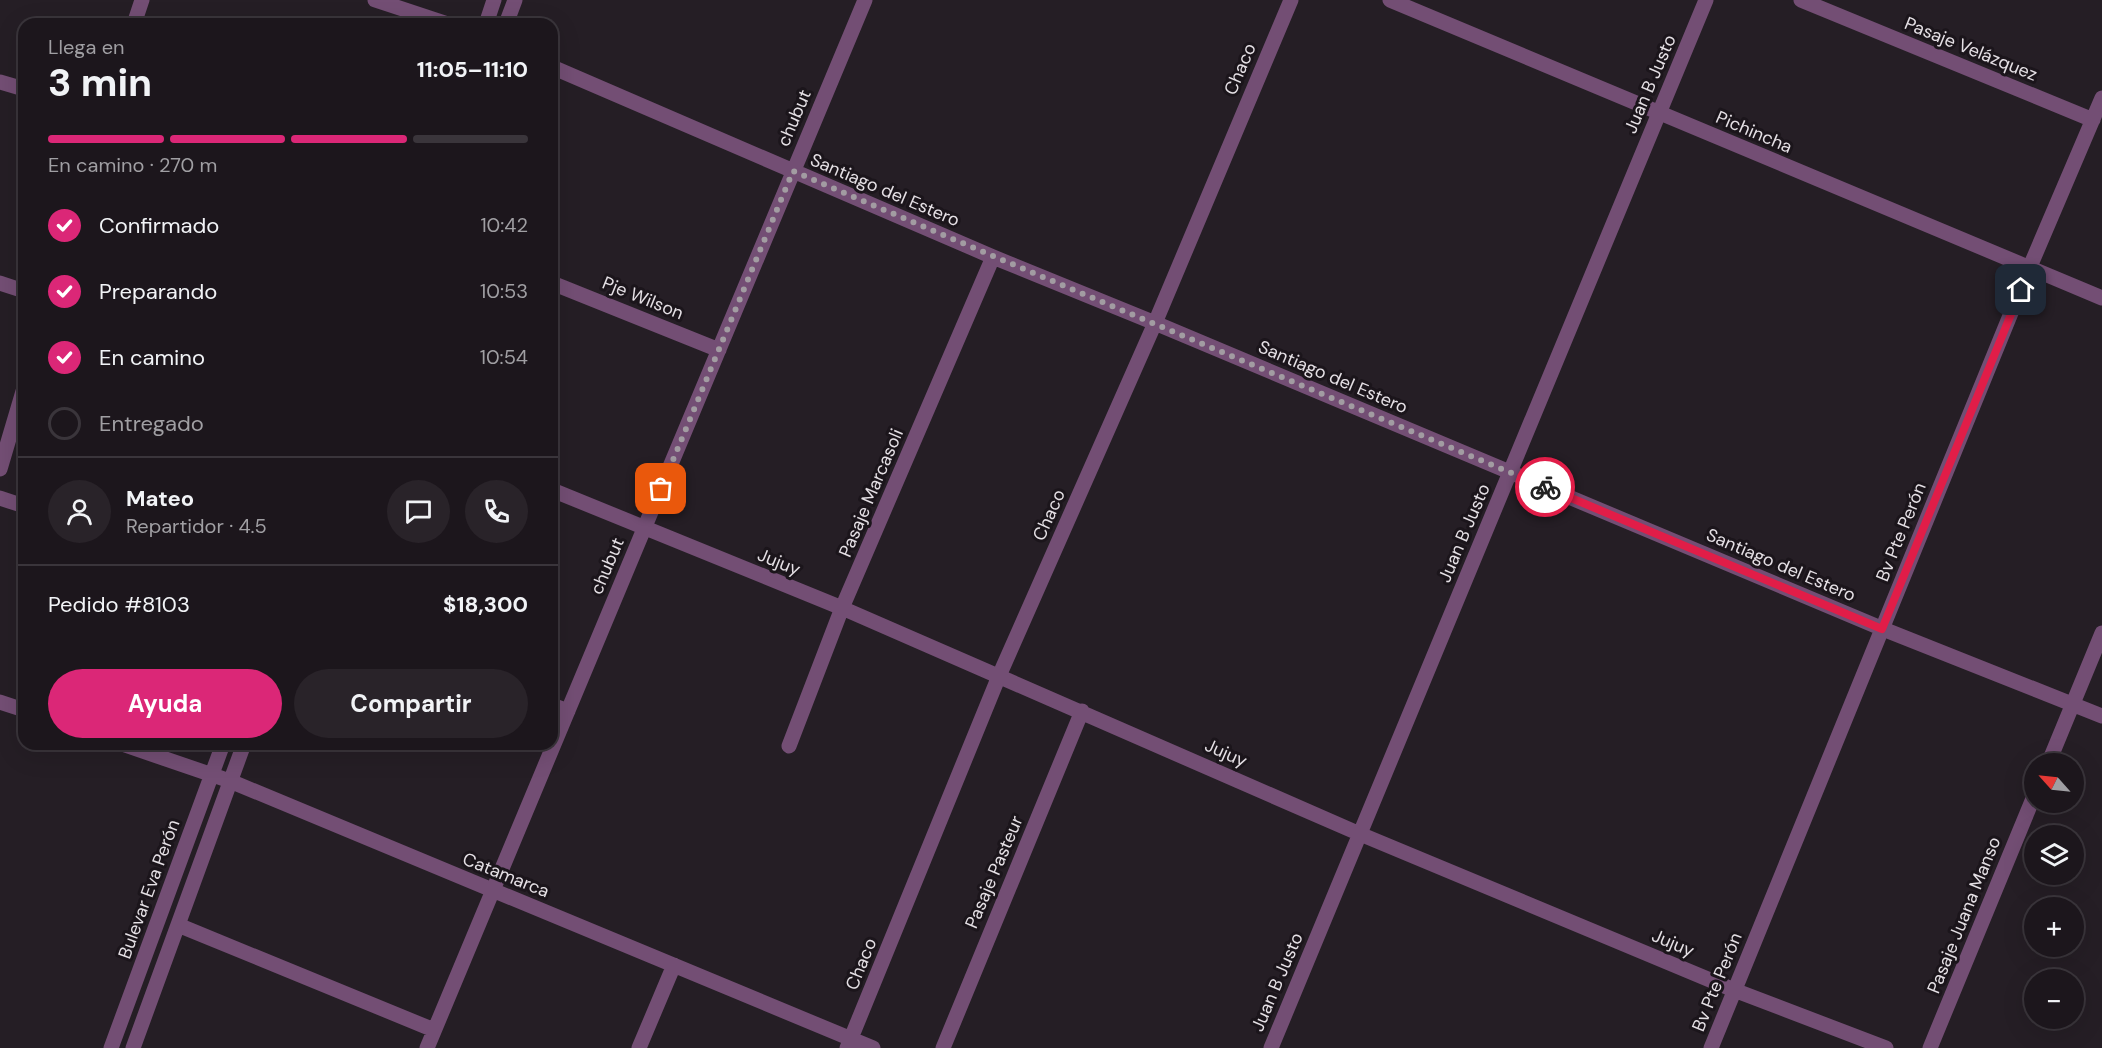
<!DOCTYPE html>
<html lang="es">
<head>
<meta charset="utf-8">
<style>
	body { margin:0; font-family:"DM Sans",sans-serif; background:#292329; color:#f1f3f6; height:100vh; display:flex; flex-direction:column; font-size:22px; white-space:nowrap }
	* { box-sizing:border-box; margin:0 }
	p { font-size:20px; color:#a09fa3 }
	.icon { flex:none; width:33px; height:33px; fill:none; stroke:currentColor; stroke-width:2; stroke-linecap:round; stroke-linejoin:round }
	.map { position:relative; flex:1; overflow:hidden }
	.drawer { position:absolute; left:18px; top:18px; width:540px; height:732px; display:flex; flex-direction:column; background:#1c161c; border-radius:18px; box-shadow:0 6px 24px #0002,0 0 0 2px #3a353b }
	.drawer>* { flex:none }
	.needle { width:39px; rotate:297deg }
	.fabs { position:absolute; left:2024px; top:753px; display:grid; gap:12px }
	.fabs a { display:grid; place-items:center; width:60px; height:60px; border-radius:50%; background:#1c161c; box-shadow:0 6px 24px #0002,0 0 0 2px #3a353b; font-size:30px }
	.pin { position:absolute; display:grid; place-items:center; width:51px; height:51px; color:#fff; margin:-26px; border-radius:12px; box-shadow:0 3px 9px #0006 }
	.courier { position:absolute; display:grid; place-items:center; width:60px; height:60px; margin:-30px; border:4px solid #e11d48; border-radius:50%; background:#fff; color:#222; box-shadow:0 2px 8px #0007 }
	.overview em { font-style:normal; font-weight:700 }
	.overview div { display:flex; flex-direction:column-reverse }
	.overview { display:flex; align-items:center; justify-content:space-between; height:102px; padding:0 30px }
	h1 { font-size:39px; font-weight:700; line-height:45px }
	.bar { display:grid; grid-template-columns:repeat(4,1fr); gap:9px 6px; align-content:center; height:72px; padding:0 30px }
	.bar i { height:8px; border-radius:4px; background:#3a353b }
	.bar .current { background:#db2777 }
	.bar p { grid-column:span 4 }
	.line { display:flex; align-items:center; gap:15px; padding:0 30px; border-top:2px solid #3a353b }
	.line div { flex:1 }
	.round { display:grid; place-items:center; flex:none; width:63px; height:63px; border-radius:32px; background:#292329 }
	ol { padding:0 30px; list-style:none }
	li { display:flex; align-items:center; gap:18px; height:66px }
	li p { margin-inline-start:auto }
	li .icon { padding:6px; border-radius:50%; background:#db2777; color:#fff; stroke-width:4 }
	li:last-child { color:#a09fa3 }
	li i { width:33px; height:33px; border:3px solid #3a353b; border-radius:50% }
	.action { display:flex; gap:12px; margin-top:auto; padding:12px 30px }
	.action a { flex:1; height:69px; border-radius:36px; background:#db2777; color:#fff; font-size:24px; font-weight:700; line-height:69px; text-align:center }
	.action a+a { background:#292329; color:#f1f3f6 }
	.map>svg:first-child { display:block }
	.lines { fill:none; stroke-linecap:round; stroke-linejoin:round }
	.minor { stroke:#734e74; stroke-width:15 }
	.done { stroke:#a29ca2; stroke-width:6; stroke-dasharray:0 10.8 }
	.route { stroke:#e11d48; stroke-width:8 }
	.labels { text-anchor:middle; dominant-baseline:central; stroke-width:6; stroke-linejoin:round; paint-order:stroke }
	.street-label { font-size:18px; fill:#e5e0e5; stroke:#1b151b }
</style>
</head>
<body>
<div class="map">
<svg width="2102" height="1048" viewBox="0 0 2102 1048">
	<rect width="100%" height="100%" fill="#251e25"/>
	<g class="lines">
		<path class="minor" d="M375 0 448 24
			M1390 0 2102 298
			M1801 0 2093 120
			M134 24 142 0
			M486 24 494 0
			M506 24 515 0
			M552 67 993 257 1155 323 1883 629 2102 716
			M0 82 24 89
			M0 283 24 291
			M552 283 719 350
			M0 469 24 388
			M552 490 842 608 1360 834 1734 990 1886 1048
			M0 498 24 506
			M0 702 24 710
			M552 705 568 711
			M122 744 230 781 873 1048
			M789 746 842 608 993 257
			M2048 764 2102 633
			M178 925 434 1030
			M111 1048 223 744
			M133 1048 244 744
			M427 1048 865 0
			M639 1048 674 965
			M847 1048 999 676 1155 323 1291 0
			M943 1048 1082 711
			M1271 1048 1706 0
			M1711 1048 2029 269 2102 98
			M1930 1048 2034 796"/>
	</g>
	<g class="lines">
		<path class="done" d="M661 489 793 171C1043 278 1294 382 1545 487"/>
		<path class="route" d="M1545 487 1882 629 2021 290"/>
	</g>
	<g class="labels">
		<g class="street-label">
			<text transform="translate(1971 49) rotate(22)">Pasaje Velázquez</text>
			<text transform="translate(1240 69) rotate(-67)">Chaco</text>
			<text transform="translate(1650 84) rotate(-67)">Juan B Justo</text>
			<text transform="translate(794 118) rotate(-67)">chubut</text>
			<text transform="translate(1754 132) rotate(23)">Pichincha</text>
			<text transform="translate(885 190) rotate(23)">Santiago del Estero</text>
			<text transform="translate(643 298) rotate(22)">Pje Wilson</text>
			<text transform="translate(1333 377) rotate(23)">Santiago del Estero</text>
			<text transform="translate(871 493) rotate(-67)">Pasaje Marcasoli</text>
			<text transform="translate(1049 515) rotate(-66)">Chaco</text>
			<text transform="translate(1901 532) rotate(-68)">Bv Pte Perón</text>
			<text transform="translate(1464 533) rotate(-67)">Juan B Justo</text>
			<text transform="translate(779 562) rotate(22)">Jujuy</text>
			<text transform="translate(1781 565) rotate(23)">Santiago del Estero</text>
			<text transform="translate(607 566) rotate(-67)">chubut</text>
			<text transform="translate(1226 753) rotate(24)">Jujuy</text>
			<text transform="translate(994 872) rotate(-67)">Pasaje Pasteur</text>
			<text transform="translate(506 875) rotate(22)">Catamarca</text>
			<text transform="translate(149 889) rotate(-70)">Bulevar Eva Perón</text>
			<text transform="translate(1964 915) rotate(-68)">Pasaje Juana Manso</text>
			<text transform="translate(1673 943) rotate(23)">Jujuy</text>
			<text transform="translate(861 964) rotate(-68)">Chaco</text>
			<text transform="translate(1277 982) rotate(-67)">Juan B Justo</text>
			<text transform="translate(1717 982) rotate(-68)">Bv Pte Perón</text>
		</g>
	</g>
</svg>
<div class="fabs">
<a><svg class="needle" viewBox="-14 -14 28 28"><path d="M0-13l5 13h-10z" fill="#e53935"/><path d="M0 13l5-13h-10z" fill="#a09fa3"/></svg></a>
<a><svg class="icon" aria-label="layers" viewBox="0 0 24 24"><path d="M12 4l9 5-9 5-9-5zM3 14l9 5 9-5"/></svg></a>
<a>+</a>
<a>−</a>
</div>
<div class="pin" style="left:661px;top:489px;background:#ea580c"><svg class="icon" aria-label="bag" viewBox="0 0 24 24"><path d="M5 8h14l-1 12H6zM9 8a3 3 0 0 1 6 0"/></svg></div>
<div class="pin" style="left:2021px;top:290px;background:#1f2937"><svg class="icon" aria-label="home" viewBox="0 0 24 24"><path d="M3 11l9-7 9 7M6 9v11h12V9"/></svg></div>
<div class="courier" style="left:1545px;top:487px"><svg class="icon" aria-label="bike" viewBox="0 0 24 24"><circle cx="6" cy="16" r="4"/><circle cx="18" cy="16" r="4"/><path d="M6 16l4-8h5l3 8M10 8l3 8H6M13 5h3"/></svg></div>
<section class="drawer">
<div class="overview"><div><h1>3 min</h1><p>Llega en</p></div><em>11:05–11:10</em></div>
<div class="bar"><i class="current"></i><i class="current"></i><i class="current"></i><i></i><p>En camino · 270 m</p></div>
<ol>
<li><svg class="icon" aria-label="check" viewBox="0 0 24 24"><path d="M5 12l5 5 9-10"/></svg>Confirmado<p>10:42</p></li>
<li><svg class="icon" aria-label="check" viewBox="0 0 24 24"><path d="M5 12l5 5 9-10"/></svg>Preparando<p>10:53</p></li>
<li><svg class="icon" aria-label="check" viewBox="0 0 24 24"><path d="M5 12l5 5 9-10"/></svg>En camino<p>10:54</p></li>
<li><i></i>Entregado</li>
</ol>
<div class="line" style="height:108px"><a class="round"><svg class="icon" aria-label="person" viewBox="0 0 24 24"><circle cx="12" cy="8" r="4"/><path d="M4 21q1-7 8-7t8 7"/></svg></a><div><b>Mateo</b><p>Repartidor · 4.5</p></div><a class="round"><svg class="icon" aria-label="chat" viewBox="0 0 24 24"><path d="M4 5h16v11H9l-5 4z"/></svg></a><a class="round"><svg class="icon" aria-label="phone" viewBox="0 0 24 24"><path d="M5 4h4l2 5-3 2q2 4 5 5l2-3 5 2v4C11 20 4 13 5 4z"/></svg></a></div>
<div class="line" style="height:78px"><div>Pedido #8103</div><b>$18,300</b></div>
<div class="action"><a>Ayuda</a><a>Compartir</a></div>
</section>
</div>
</body>
</html>
